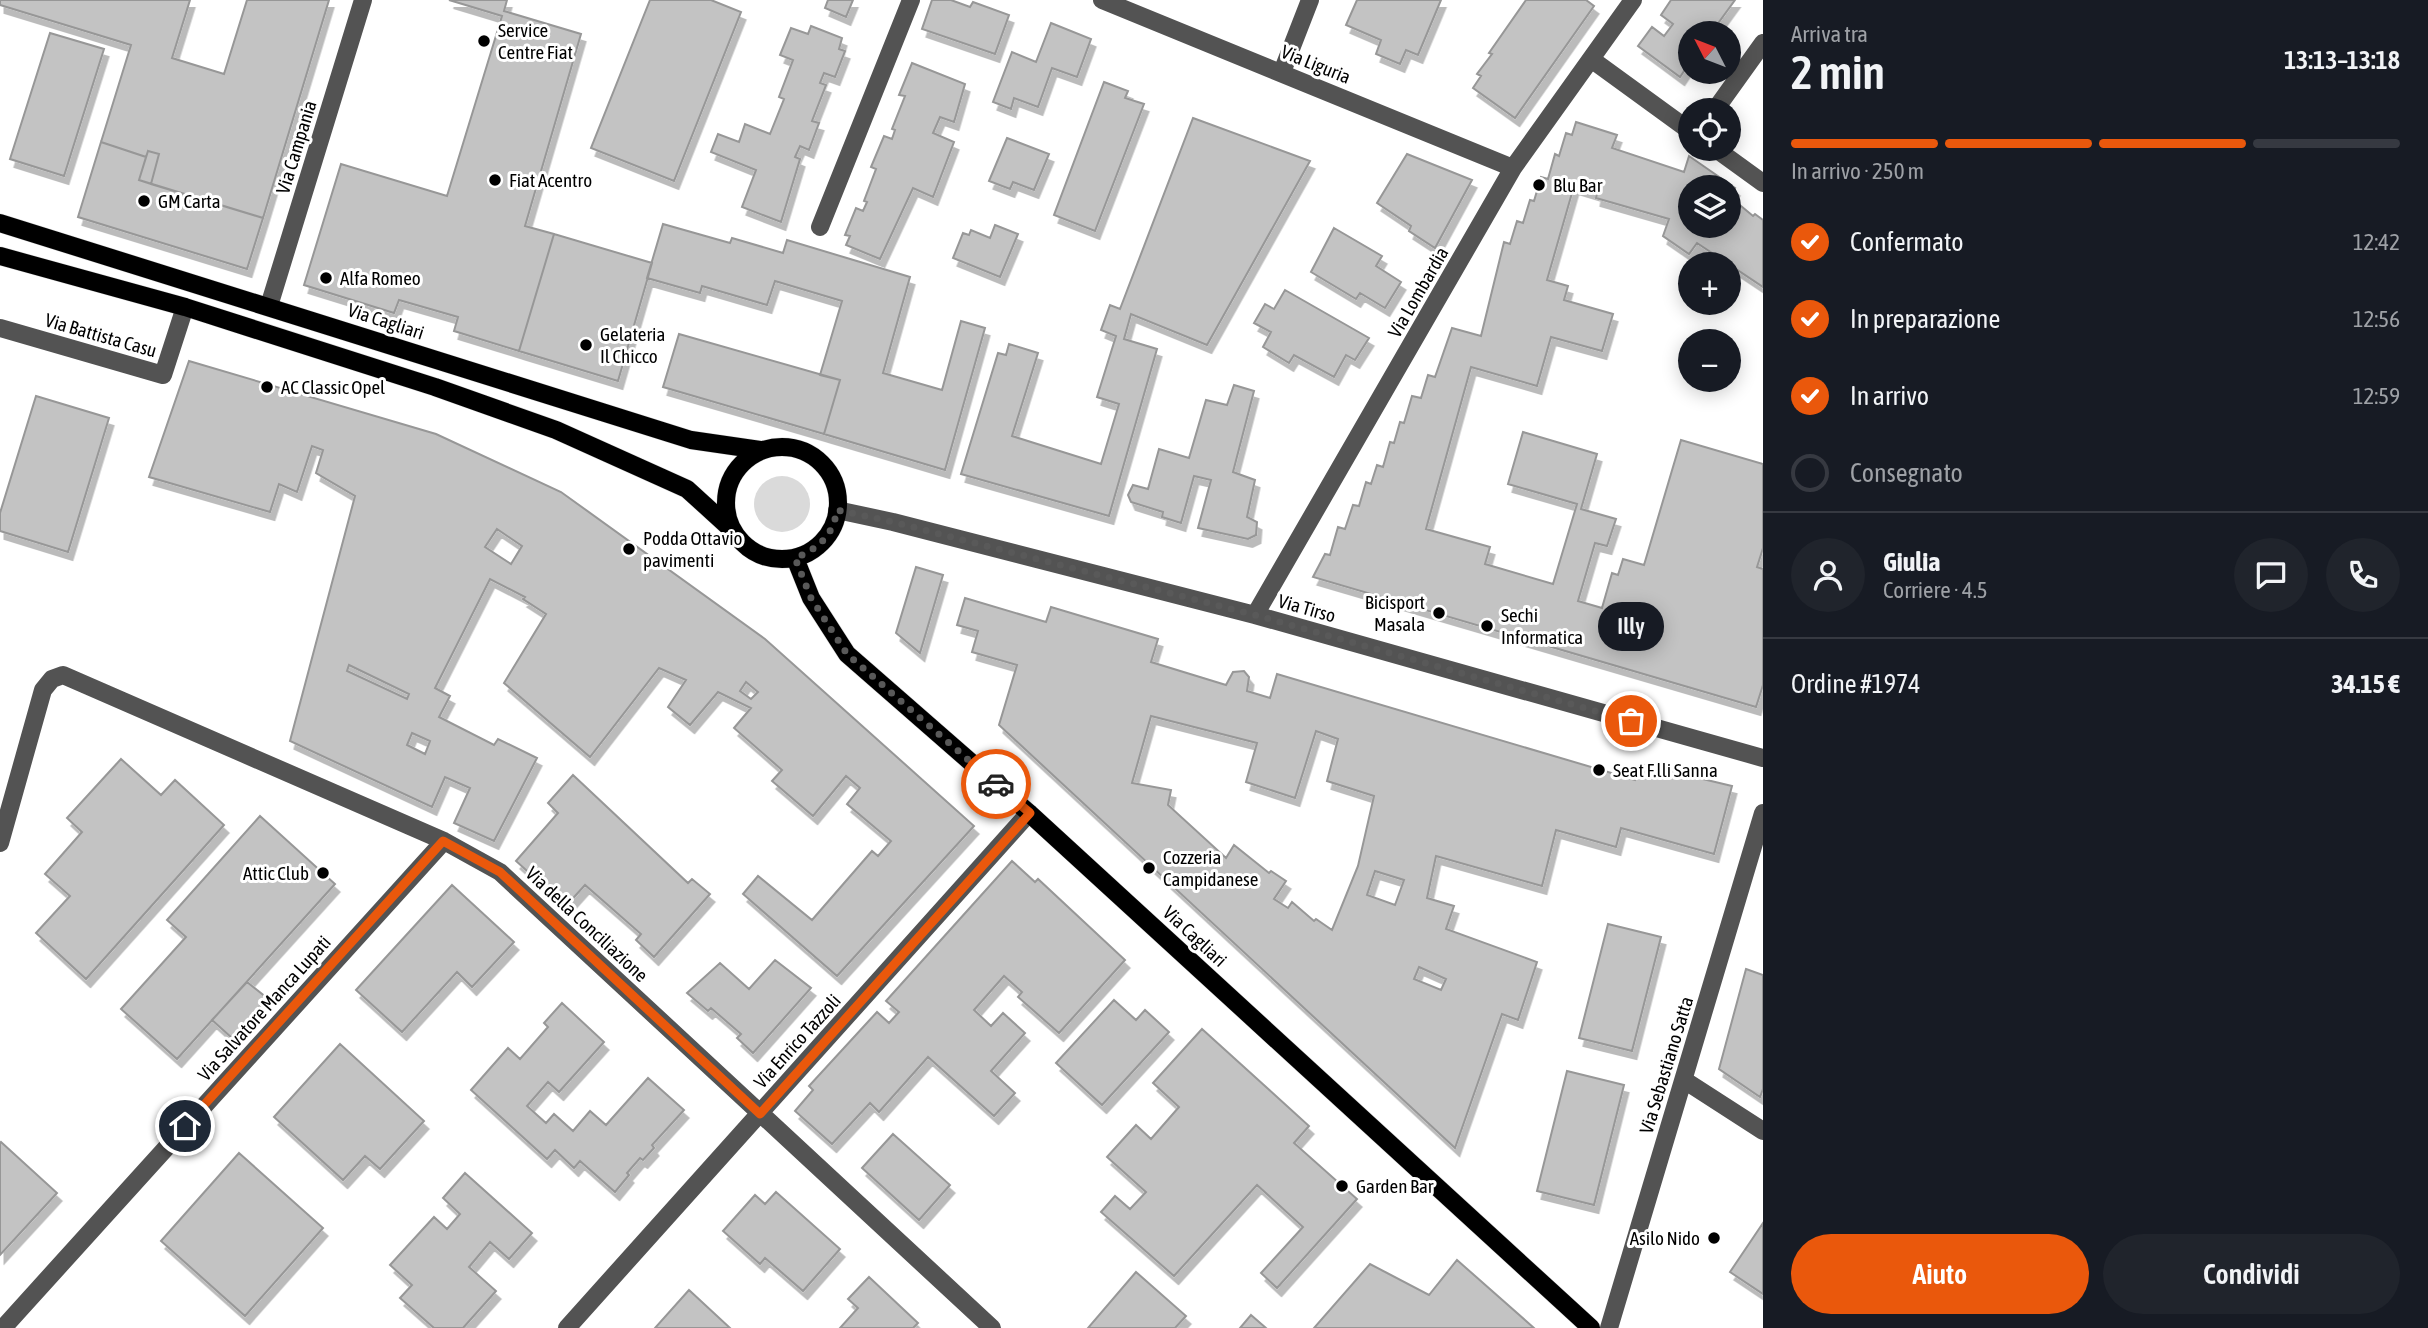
<!DOCTYPE html>
<html lang="it">
<head>
<meta charset="utf-8">
<style>
	body { margin:0; font-family:"Asap Condensed",sans-serif; background:#20242c; color:#f1f3f6; height:100vh; display:flex; flex-direction:column; font-size:26px; white-space:nowrap }
	* { box-sizing:border-box; margin:0 }
	p { font-size:23px; color:#9ea1a6 }
	.icon { flex:none; width:38px; height:38px; fill:none; stroke:currentColor; stroke-width:2; stroke-linecap:round; stroke-linejoin:round }
	.map { position:relative; flex:1; overflow:hidden }
	.drawer { display:flex; flex-direction:column; background:#171b24; width:665px }
	.drawer>* { flex:none }
	.needle { width:46px; rotate:312deg }
	.controls { position:absolute; left:1678px; top:21px; display:grid; gap:14px }
	.controls a { display:grid; place-items:center; width:63px; height:63px; border-radius:50%; background:#171b24; box-shadow:0 4px 18px #0003; font-size:35px }
	.pin { position:absolute; display:grid; place-items:center; width:60px; height:60px; color:#fff; margin:-30px; border:4px solid #fff; border-radius:50%; box-shadow:0 2px 7px #0007 }
	.courier { position:absolute; display:grid; place-items:center; width:70px; height:70px; margin:-35px; border:5px solid #ea580c; border-radius:50%; background:#fff; color:#222; box-shadow:0 2px 9px #0007 }
	.bubble { position:absolute; height:49px; border-radius:24px; background:#171b24; box-shadow:0 4px 18px #0003; font-size:23px; font-weight:600; line-height:49px; text-align:center }
	.headline em { font-style:normal; font-weight:600 }
	.headline div { display:flex; flex-direction:column-reverse }
	.headline { display:flex; align-items:center; justify-content:space-between; height:119px; padding:0 28px }
	h1 { font-size:46px; font-weight:600; line-height:52px }
	.bar { display:grid; grid-template-columns:repeat(4,1fr); gap:10px 7px; align-content:center; height:84px; padding:0 28px }
	.bar i { height:9px; border-radius:5px; background:#363941 }
	.bar .active { background:#ea580c }
	.bar p { grid-column:span 4 }
	.line { display:flex; align-items:center; gap:18px; padding:0 28px; border-top:2px solid #363941 }
	.line div { flex:1 }
	.round { display:grid; place-items:center; flex:none; width:74px; height:74px; border-radius:37px; background:#20242c }
	ol { padding:0 28px; list-style:none }
	li { display:flex; align-items:center; gap:21px; height:77px }
	li p { margin-inline-start:auto }
	li .icon { padding:7px; border-radius:50%; background:#ea580c; color:#fff; stroke-width:4 }
	li:last-child { color:#9ea1a6 }
	li i { width:38px; height:38px; border:4px solid #363941; border-radius:50% }
	.primary-button { display:flex; gap:14px; margin-top:auto; padding:14px 28px }
	.primary-button a { flex:1; height:80px; border-radius:42px; background:#ea580c; color:#fff; font-size:28px; font-weight:600; line-height:80px; text-align:center }
	.primary-button a+a { background:#20242c; color:#f1f3f6 }
	main { display:flex; flex:1; min-height:0 }
	.map>svg:first-child { display:block }
	.green { fill:#dadada }
	.building { fill:#c3c3c3; stroke:#979797; stroke-width:2; fill-rule:evenodd; filter:url(#shadow) }
	.lines { fill:none; stroke-linecap:round; stroke-linejoin:round }
	.major-casing { stroke:#dbdbdb; stroke-width:19 }
	.minor { stroke:#535353; stroke-width:18 }
	.major { stroke:#000; stroke-width:18 }
	.done { stroke:#595959; stroke-width:7; stroke-dasharray:0 12.6 }
	.route { stroke:#ea580c; stroke-width:9 }
	.poi-dot { fill:#000; stroke:#fff; stroke-width:2.5 }
	.labels { text-anchor:middle; dominant-baseline:central; stroke-width:6; stroke-linejoin:round; paint-order:stroke }
	.poi-label { font-size:19px; fill:#000; stroke:#fff; text-anchor:start }
	.street-label { font-size:19px; fill:#000; stroke:#fff }
</style>
</head>
<body>
<main>
<div class="map">
<svg width="1763" height="1328" viewBox="0 0 1763 1328">
	<defs>
		<filter id="shadow"><feDropShadow dx="4.5" dy="8" stdDeviation="0" flood-color="#0004"/></filter>
	</defs>
	<rect width="100%" height="100%" fill="#fff"/>
	<path class="green" d="M754 504a28 28 0 1 1 56 0a28 28 0 1 1-56 0Z"/>
	<path class="building" d="M0 0H190L172 58 224 74 247 0H329L263 218 151 184 159 154 148 151 146 157 101 142 131 45 0 5Z
		M449 0H507L504 11 581 34 525 226 554 234 519 351 454 331 458 317 399 300 394 313 304 285 341 164 447 196 502 16Z
		M650 0H711L741 12 674 181 591 148Z
		M828 0H853L846 17 825 8Z
		M932 0H951L970 7 973 2 1009 15 995 54 922 29Z
		M1357 0H1441L1418 55 1406 50 1400 64 1376 54 1381 40 1346 25Z
		M1526 0H1586L1594 6 1515 118 1473 88 1481 76 1477 74 1492 54 1489 53Z
		M1671 0H1735L1711 33H1690V62L1680 77 1638 46 1652 27 1664 36 1673 24 1661 15Z
		M1051 23 1091 39 1077 77 1052 68 1038 107 1014 98 1011 109 993 102 1012 52 1036 62Z
		M811 26 842 38 839 49 845 51 835 77 824 73 820 83 826 85 812 121 819 123 809 150 800 146 795 157 800 159 781 222 742 207 756 170 711 152 718 134 739 142 745 124 770 134 784 99 779 97 793 60 780 55 791 28 808 34Z
		M50 33 104 49 64 176 10 159Z
		M912 63 965 84 954 122 940 117 933 133 954 142 933 197 913 188 880 259 846 245 850 236 845 235 856 208 863 211 867 202 864 201 876 169 871 167 884 136 892 139 895 130 892 129 905 96 899 95Z
		M1104 82 1128 91 1125 98 1144 104 1095 231 1054 215Z
		M1193 118 1310 161 1207 345 1131 314 1124 339 1157 349 1109 516 961 474 998 353 1006 355 1009 344 1038 353 1012 436 1101 464 1119 404 1097 397 1116 336 1101 330 1110 305 1120 309Z
		M1576 122 1617 135 1612 148 1684 172 1689 156 1735 188 1729 196 1753 216 1755 214 1763 220V287L1697 243 1689 254 1663 236 1669 219 1596 198 1597 193 1574 186 1547 280 1568 286 1564 300 1613 314 1602 351 1551 337 1537 386 1471 367 1426 529 1490 547 1485 564 1553 584 1577 504 1508 484 1523 432 1597 454 1581 509 1616 519 1607 546 1595 543 1578 601 1602 608 1612 573 1618 575 1623 559 1644 565 1681 440 1763 464V548L1757 567 1763 569V685L1756 707 1313 577 1325 554 1330 555 1338 527 1345 529 1353 505 1359 506 1366 482 1371 484 1377 465 1383 467 1390 442 1394 443 1400 422 1404 423 1412 396 1421 398 1428 375 1435 377 1452 328 1481 336 1504 242 1510 244 1517 221 1523 223 1530 200 1534 201 1541 177 1548 179 1555 154 1559 156 1566 133 1572 135ZM1690 187H1729V226H1690Z
		M1007 138 1049 154 1034 190 1013 182 1010 189 989 181Z
		M101 142 146 157 139 180 263 218 247 269 78 217Z
		M148 151 159 154 151 184 139 180Z
		M1407 154 1472 180 1435 248 1409 231 1411 226 1377 203Z
		M663 224 730 243 732 238 783 253 787 240 910 277 883 373 942 390 961 321 985 328 945 470 824 434 840 380 820 375 842 301 775 281 767 305 702 286 700 293 647 278Z
		M995 225 1018 234 1000 277 953 258 963 233 969 235 971 230 990 238Z
		M1334 228 1382 256 1376 266 1401 282 1385 308 1360 293 1356 299 1311 272Z
		M554 234 652 263 618 381 519 351Z
		M1285 290 1369 338 1355 360 1346 355 1334 377 1294 355 1289 363 1263 347 1271 332 1254 323 1265 304 1274 309Z
		M679 334 840 380 824 434 663 387Z
		M189 361 436 434 561 492 765 639 974 826 837 976 743 894 758 876 812 920 872 851 878 856 891 841 847 804 860 788 846 776 813 816 772 781 782 770 734 728 751 708 718 692 690 725 668 707 686 680 659 668 590 757 504 683 546 614 523 599 525 597 490 579 435 688 450 696 439 717 494 745 498 739 537 758 494 841 454 823 470 788 445 777 432 807 290 741 355 496 316 473 323 450 312 446 297 492 279 484 270 512 149 477ZM497 529 522 546 511 564 485 547ZM349 665 409 694 407 699 347 671ZM746 682 758 692 751 699 740 691ZM412 733 430 741 425 754 407 745Z
		M1234 385 1254 391 1233 472 1255 480 1247 517 1257 522 1256 535 1248 539 1198 528 1211 480 1194 476 1181 523 1162 517 1163 512 1131 502 1128 495 1133 485 1148 489 1159 449 1189 458 1206 400 1227 405Z
		M36 396 109 418 68 552 0 531V513Z
		M916 567 943 575 920 653 896 633Z
		M965 598 1046 622 1051 607 1158 639 1151 662 1226 685 1233 672 1244 671 1249 677 1247 691 1270 698 1277 674 1635 780 1640 764 1732 786 1714 854 1621 828 1616 847 1556 830 1542 886 1436 856 1427 898 1454 906 1446 929 1537 962 1518 1020 1502 1014 1455 1148 999 725 1017 665 972 652 978 631 957 625ZM1151 716 1257 743 1246 782 1295 798 1316 731 1338 739 1327 781 1374 796 1358 866 1332 930 1316 919 1314 921 1292 902 1288 908 1274 899 1286 881 1271 871 1269 873 1234 845 1226 858 1168 805 1171 790 1132 783ZM1375 871 1404 880 1395 905 1367 895ZM1419 967 1446 979 1441 990 1414 979Z
		M121 759 161 795 175 780 224 825 86 979 36 933 70 896 45 874 82 832 67 818Z
		M573 775 688 883 692 879 710 894 654 957 636 940 641 934 585 885 566 906 516 861 558 813 548 803Z
		M260 816 335 884 177 1059 121 1009 186 937 167 920Z
		M1012 861 1035 882 1038 879 1125 960 1059 1033 1018 997 1022 992 1004 976 974 1010 991 1026 1003 1013 1025 1033 991 1071 1015 1093 994 1116 928 1057 879 1112 870 1103 832 1144 795 1111 813 1090 809 1086 877 1012 889 1023 899 1012 886 1001Z
		M452 885 514 942 472 987 457 972 402 1032 356 990Z
		M1608 924 1661 937 1632 1051 1579 1038Z
		M775 960 811 988 753 1053 737 1038 741 1034 711 1008 708 1011 687 993 720 963 749 989Z
		M1746 969 1763 975V1089L1760 1097 1719 1069Z
		M247 982 267 998 232 1038 212 1020Z
		M1114 1000 1136 1020 1145 1010 1169 1032 1102 1105 1056 1063Z
		M562 1003 604 1042 559 1092 548 1082 527 1106 546 1123 554 1114 573 1131 590 1111 606 1125 648 1078 684 1110 652 1145 654 1148 643 1160 640 1158 627 1173 629 1175 615 1192 580 1161 574 1168 555 1150 547 1159 471 1090 508 1048 520 1059 548 1027 544 1023Z
		M1202 1029 1309 1126 1294 1143 1357 1199 1277 1288 1261 1273 1303 1227 1257 1185 1174 1276 1101 1212 1115 1196 1130 1209 1146 1192 1107 1157 1136 1125 1151 1139 1179 1107 1153 1083Z
		M340 1044 424 1121 380 1169 365 1156 343 1180 274 1117Z
		M1567 1071 1624 1085 1594 1205 1537 1191Z
		M893 1134 950 1185 919 1220 862 1168Z
		M1 1142 57 1193 0 1255V1143Z
		M239 1153 323 1228 245 1316 161 1241Z
		M465 1173 532 1233 509 1259 490 1242 469 1267 496 1291 463 1328H434L400 1298 412 1285 390 1265 434 1217 447 1229 460 1214 443 1198Z
		M776 1192 840 1249 803 1291 765 1258 760 1264 723 1231 755 1195 765 1204Z
		M1763 1223V1294L1730 1272Z
		M1457 1260 1534 1328H1314L1370 1264 1429 1295Z
		M1136 1272 1186 1316 1175 1328H1088Z
		M869 1277 918 1323 913 1328H840L858 1308 848 1299Z
		M689 1290 730 1328H655Z
		M1251 1315 1266 1328H1240Z"/>
	<g class="lines">
		<defs>
			<path id="major" d="M0 223 691 440 760 450
				M0 256 185 307 435 387 556 430 687 489 731 529
				M726 503a56 56 0 1 1 112 0a56 56 0 1 1-112 0Z
				M795 558 811 598 847 654 1029 813 1591 1328"/>
		</defs>
		<use href="#major" class="major-casing"/>
		<path class="minor" d="M1102 0 1513 168
			M1591 59 1690 131
			M1282 72 1310 0
			M1715 110 1763 43
			M1716 149 1763 183
			M820 227 911 0
			M269 306 363 0
			M0 328 163 375 185 307
			M837 510 893 522 1255 615 1763 758
			M1255 615 1513 168 1633 0
			M0 843 43 690 52 679 63 675 444 841 500 872 992 1328
			M1684 1080 1763 1131
			M3 1328 444 841
			M567 1328 1029 813
			M1609 1328 1763 813"/>
		<use href="#major" class="major"/>
	</g>
	<g class="lines">
		<path class="done" d="M996 784 847 654 811 598 795 558C818 549 833 536 837 510L893 522 1255 615 1631 721"/>
		<path class="route" d="M185 1126 443 841 500 872 760 1114 1030 813 996 784"/>
	</g>
	<g class="poi-dot">
		<circle cx="484" cy="41" r="7"/>
		<circle cx="495" cy="180" r="7"/>
		<circle cx="1539" cy="185" r="7"/>
		<circle cx="144" cy="201" r="7"/>
		<circle cx="326" cy="278" r="7"/>
		<circle cx="586" cy="345" r="7"/>
		<circle cx="267" cy="387" r="7"/>
		<circle cx="629" cy="549" r="7"/>
		<circle cx="1439" cy="613" r="7"/>
		<circle cx="1487" cy="626" r="7"/>
		<circle cx="1599" cy="770" r="7"/>
		<circle cx="1149" cy="868" r="7"/>
		<circle cx="323" cy="873" r="7"/>
		<circle cx="1342" cy="1186" r="7"/>
		<circle cx="1714" cy="1238" r="7"/>
	</g>
	<g class="labels">
		<g class="poi-label">
			<text x="498" y="30">Service<tspan x="498" dy="22">Centre Fiat</tspan></text>
			<text x="509" y="180">Fiat Acentro</text>
			<text x="1553" y="185">Blu Bar</text>
			<text x="158" y="201">GM Carta</text>
			<text x="340" y="278">Alfa Romeo</text>
			<text x="600" y="334">Gelateria<tspan x="600" dy="22">Il Chicco</tspan></text>
			<text x="281" y="387">AC Classic Opel</text>
			<text x="643" y="538">Podda Ottavio<tspan x="643" dy="22">pavimenti</tspan></text>
			<text x="1425" y="602" text-anchor="end">Bicisport<tspan x="1425" dy="22">Masala</tspan></text>
			<text x="1501" y="615">Sechi<tspan x="1501" dy="22">Informatica</tspan></text>
			<text x="1613" y="770">Seat F.lli Sanna</text>
			<text x="1163" y="857">Cozzeria<tspan x="1163" dy="22">Campidanese</tspan></text>
			<text x="309" y="873" text-anchor="end">Attic Club</text>
			<text x="1356" y="1186">Garden Bar</text>
			<text x="1700" y="1238" text-anchor="end">Asilo Nido</text>
		</g>
		<g class="street-label">
			<text transform="translate(1316 64) rotate(22)">Via Liguria</text>
			<text transform="translate(296 147) rotate(-73)">Via Campania</text>
			<text transform="translate(1418 292) rotate(-60)">Via Lombardia</text>
			<text transform="translate(386 321) rotate(18)">Via Cagliari</text>
			<text transform="translate(101 335) rotate(16)">Via Battista Casu</text>
			<text transform="translate(1307 608) rotate(16)">Via Tirso</text>
			<text transform="translate(587 924) rotate(43)">Via della Conciliazione</text>
			<text transform="translate(1195 936) rotate(43)">Via Cagliari</text>
			<text transform="translate(264 1008) rotate(-48)">Via Salvatore Manca Lupati</text>
			<text transform="translate(797 1041) rotate(-48)">Via Enrico Tazzoli</text>
			<text transform="translate(1666 1065) rotate(-73)">Via Sebastiano Satta</text>
		</g>
	</g>
</svg>
<div class="controls">
<a><svg class="needle" viewBox="-14 -14 28 28"><path d="M0-13l5 13h-10z" fill="#e53935"/><path d="M0 13l5-13h-10z" fill="#9ea1a6"/></svg></a>
<a><svg class="icon" aria-label="locate" viewBox="0 0 24 24"><circle cx="12" cy="12" r="6"/><path d="M12 2v4M12 18v4M2 12h4M18 12h4"/></svg></a>
<a><svg class="icon" aria-label="layers" viewBox="0 0 24 24"><path d="M12 4l9 5-9 5-9-5zM3 14l9 5 9-5"/></svg></a>
<a>+</a>
<a>−</a>
</div>
<div class="pin" style="left:1631px;top:721px;background:#ea580c"><svg class="icon" aria-label="bag" viewBox="0 0 24 24"><path d="M5 8h14l-1 12H6zM9 8a3 3 0 0 1 6 0"/></svg></div>
<div class="pin" style="left:185px;top:1126px;background:#1f2937"><svg class="icon" aria-label="home" viewBox="0 0 24 24"><path d="M3 11l9-7 9 7M6 9v11h12V9"/></svg></div>
<div class="courier" style="left:996px;top:784px"><svg class="icon" aria-label="car" viewBox="0 0 24 24"><path d="M5 17H2v-5l4-1 3-4h7l3 4 3 1v5h-3M9 17h6M6 11h13"/><circle cx="7" cy="17" r="2"/><circle cx="17" cy="17" r="2"/></svg></div>
<div class="bubble" style="left:1598px;top:602px;width:66px">Illy</div>
</div>
<section class="drawer">
<div class="headline"><div><h1>2 min</h1><p>Arriva tra</p></div><em>13:13–13:18</em></div>
<div class="bar"><i class="active"></i><i class="active"></i><i class="active"></i><i></i><p>In arrivo · 250 m</p></div>
<ol>
<li><svg class="icon" aria-label="check" viewBox="0 0 24 24"><path d="M5 12l5 5 9-10"/></svg>Confermato<p>12:42</p></li>
<li><svg class="icon" aria-label="check" viewBox="0 0 24 24"><path d="M5 12l5 5 9-10"/></svg>In preparazione<p>12:56</p></li>
<li><svg class="icon" aria-label="check" viewBox="0 0 24 24"><path d="M5 12l5 5 9-10"/></svg>In arrivo<p>12:59</p></li>
<li><i></i>Consegnato</li>
</ol>
<div class="line" style="height:126px"><a class="round"><svg class="icon" aria-label="person" viewBox="0 0 24 24"><circle cx="12" cy="8" r="4"/><path d="M4 21q1-7 8-7t8 7"/></svg></a><div><b>Giulia</b><p>Corriere · 4.5</p></div><a class="round"><svg class="icon" aria-label="chat" viewBox="0 0 24 24"><path d="M4 5h16v11H9l-5 4z"/></svg></a><a class="round"><svg class="icon" aria-label="phone" viewBox="0 0 24 24"><path d="M5 4h4l2 5-3 2q2 4 5 5l2-3 5 2v4C11 20 4 13 5 4z"/></svg></a></div>
<div class="line" style="height:91px"><div>Ordine #1974</div><b>34.15 €</b></div>
<div class="primary-button"><a>Aiuto</a><a>Condividi</a></div>
</section>
</main>
</body>
</html>
